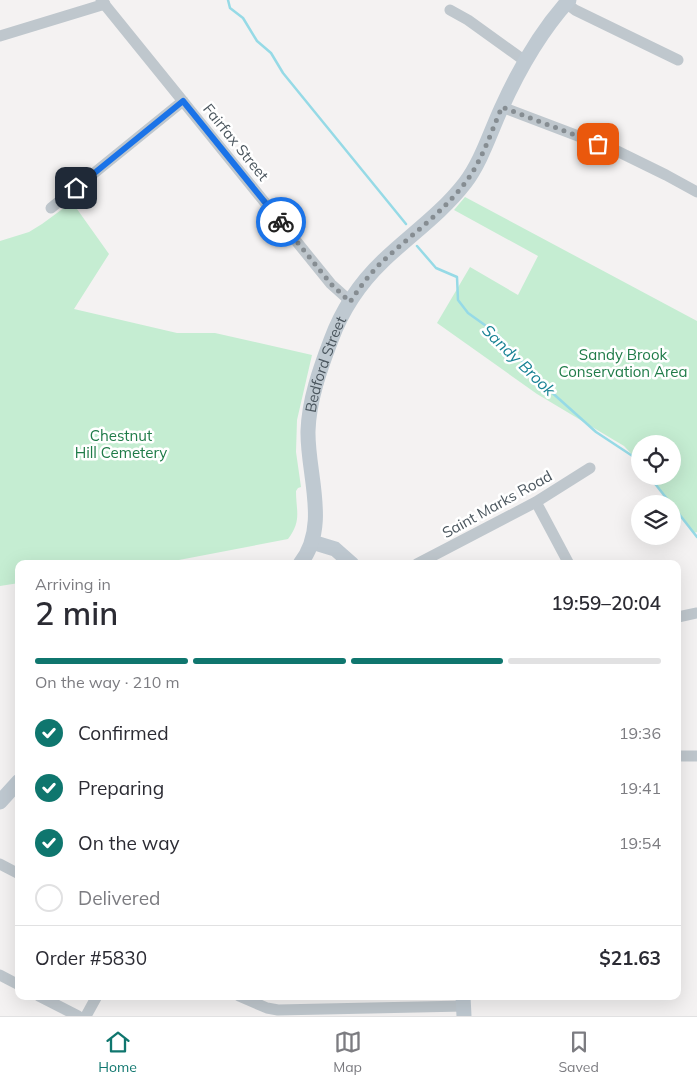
<!DOCTYPE html>
<html lang="en">
<head>
<meta charset="utf-8">
<style>
	body { margin:0; font-family:Mulish,sans-serif; background:#f2f2f3; color:#2b2b33; height:100vh; display:flex; flex-direction:column; font-size:19px; white-space:nowrap }
	* { box-sizing:border-box; margin:0 }
	p { font-size:16px; color:#7c7c81 }
	.icon { flex:none; width:28px; height:28px; fill:none; stroke:currentColor; stroke-width:2; stroke-linecap:round; stroke-linejoin:round }
	.map { position:relative; flex:1; overflow:hidden }
	.side { position:absolute; left:15px; top:560px; width:666px; height:440px; display:flex; flex-direction:column; background:#fff; border-radius:10px; box-shadow:0 5px 20px #0002 }
	.side>* { flex:none }
	.controls { position:absolute; left:631px; top:435px; display:grid; gap:10px }
	.controls a { display:grid; place-items:center; width:50px; height:50px; border-radius:50%; background:#fff; box-shadow:0 5px 20px #0002; font-size:25px }
	.pin { position:absolute; display:grid; place-items:center; width:42px; height:42px; color:#fff; margin:-21px; border-radius:10px; box-shadow:0 2px 8px #0006 }
	.courier { position:absolute; display:grid; place-items:center; width:50px; height:50px; margin:-25px; border:4px solid #1a73e8; border-radius:50%; background:#fff; color:#222; box-shadow:0 1px 6px #0007 }
	.overview em { font-style:normal; font-weight:600 }
	.overview div { display:flex; flex-direction:column-reverse }
	.overview { display:flex; align-items:center; justify-content:space-between; height:85px; padding:0 20px }
	h1 { font-size:32px; font-weight:600; line-height:38px }
	.bar { display:grid; grid-template-columns:repeat(4,1fr); gap:8px 5px; align-content:center; height:60px; padding:0 20px }
	.bar i { height:6px; border-radius:4px; background:#e1e1e2 }
	.bar .active { background:#0f766e }
	.bar p { grid-column:span 4 }
	.line { display:flex; align-items:center; gap:12px; padding:0 20px; border-top:1px solid #e1e1e2 }
	.line div { flex:1 }
	ol { padding:0 20px; list-style:none }
	li { display:flex; align-items:center; gap:15px; height:55px }
	li p { margin-inline-start:auto }
	li .icon { padding:5px; border-radius:50%; background:#0f766e; color:#fff; stroke-width:4 }
	li:last-child { color:#7c7c81 }
	li i { width:28px; height:28px; border:2px solid #e1e1e2; border-radius:50% }
	.dock { display:flex; justify-content:space-around; align-items:center; height:70px; border-top:1px solid #e1e1e2; background:#fff; font-size:14px; color:#7c7c81 }
	.dock a { display:grid; justify-items:center; gap:2px }
	.dock .active { color:#0f766e }
	.map>svg:first-child { display:block }
	.green { fill:#c5edd2 }
	.lines { fill:none; stroke-linecap:round; stroke-linejoin:round }
	.stream { stroke:#96dae6; stroke-width:2.5 }
	.minor { stroke:#bfc7cd; stroke-width:11 }
	.secondary { stroke:#bfc9d1; stroke-width:15 }
	.done { stroke:#868d92; stroke-width:5; stroke-dasharray:0 9 }
	.route { stroke:#1a73e8; stroke-width:6 }
	.labels { text-anchor:middle; dominant-baseline:central; stroke-width:5; stroke-linejoin:round; paint-order:stroke }
	.street-label { font-size:15px; fill:#4b565e; stroke:#fff }
	.park-label { font-size:15px; fill:#1f7b48; stroke:#fff }
	.water-label { font-size:16px; font-style:italic; fill:#178294; stroke:#fff }
</style>
</head>
<body>
<div class="map">
<svg width="697" height="1016" viewBox="0 0 697 1016">
	<rect width="100%" height="100%" fill="#f4f2f2"/>
	<path class="green" d="M465 197 697 321V532L694 533 673 505 672 504H671L650 476H672V444H640V463L624 446 537 394 437 323 470 267 518 295 538 256 454 210Z
		M72 202 109 254 74 309 177 333H215L312 355 297 420 296 452 301 487 298 488 296 491C296 511 302 521 288 539L158 564H19V583L0 586V241L29 232 42 224Z"/>
	<g class="lines">
		<path class="stream" d="M228 0 230 8 243 18 257 41 271 53 283 73 406 224
			M417 246 436 268 457 277 458 300 468 313 496 333 548 389 596 432 634 457 640 465
			M649 476 671 504
			M672 505 697 537"/>
		<path class="minor" d="M101 0 331 284 350 301
			M566 3 575 10 678 60
			M450 10 468 20 525 61
			M0 36 105 4
			M502 107 615 150 666 175 697 192
			M51 208 183 101
			M536 502 569 564
			M417 564 536 502 590 468
			M678 617 697 613
			M678 756H697
			M0 864 19 874
			M0 975 19 985
			M39 996 78 1016
			M239 996 267 1008 278 1010 464 1006
			M86 1016 97 996"/>
		<g class="secondary">
			<path d="M312 542 335 549 352 564"/>
			<path id="s1" d="M300 564C330 526 307 474 308 431 309 400 320 369 331 340 342 310 360 283 383 261 410 235 441 214 465 183 481 162 490 133 501 109 519 69 540 32 569 0"/>
			<path d="M0 802 19 781"/>
			<path d="M463 996 464 1016"/>
		</g>
	</g>
	<g class="lines">
		<path class="done" d="M281 222 331 284 350 302C360 287 371 272 384 260 411 235 442 213 465 183 482 161 491 132 502 107L598 144"/>
		<path class="route" d="M76 188 183 101 281 222"/>
	</g>
	<g class="labels">
		<g class="street-label">
			<text transform="translate(236 142) rotate(51)">Fairfax Street</text>
			<text stroke="none"><textPath href="#s1" startOffset="206">Bedford Street</textPath></text>
			<text transform="translate(497 504) rotate(-29)">Saint Marks Road</text>
		</g>
		<g class="park-label">
			<text x="623" y="354">Sandy Brook<tspan x="623" dy="17">Conservation Area</tspan></text>
			<text x="121" y="435">Chestnut<tspan x="121" dy="17">Hill Cemetery</tspan></text>
		</g>
		<g class="water-label">
			<text transform="translate(519 360) rotate(44)">Sandy Brook</text>
		</g>
	</g>
</svg>
<div class="controls">
<a><svg class="icon" aria-label="locate" viewBox="0 0 24 24"><circle cx="12" cy="12" r="6"/><path d="M12 2v4M12 18v4M2 12h4M18 12h4"/></svg></a>
<a><svg class="icon" aria-label="layers" viewBox="0 0 24 24"><path d="M12 4l9 5-9 5-9-5zM3 14l9 5 9-5"/></svg></a>
</div>
<div class="pin" style="left:598px;top:144px;background:#ea580c"><svg class="icon" aria-label="bag" viewBox="0 0 24 24"><path d="M5 8h14l-1 12H6zM9 8a3 3 0 0 1 6 0"/></svg></div>
<div class="pin" style="left:76px;top:188px;background:#1f2937"><svg class="icon" aria-label="home" viewBox="0 0 24 24"><path d="M3 11l9-7 9 7M6 9v11h12V9"/></svg></div>
<div class="courier" style="left:281px;top:222px"><svg class="icon" aria-label="bike" viewBox="0 0 24 24"><circle cx="6" cy="16" r="4"/><circle cx="18" cy="16" r="4"/><path d="M6 16l4-8h5l3 8M10 8l3 8H6M13 5h3"/></svg></div>
<section class="side">
<div class="overview"><div><h1>2 min</h1><p>Arriving in</p></div><em>19:59–20:04</em></div>
<div class="bar"><i class="active"></i><i class="active"></i><i class="active"></i><i></i><p>On the way · 210 m</p></div>
<ol>
<li><svg class="icon" aria-label="check" viewBox="0 0 24 24"><path d="M5 12l5 5 9-10"/></svg>Confirmed<p>19:36</p></li>
<li><svg class="icon" aria-label="check" viewBox="0 0 24 24"><path d="M5 12l5 5 9-10"/></svg>Preparing<p>19:41</p></li>
<li><svg class="icon" aria-label="check" viewBox="0 0 24 24"><path d="M5 12l5 5 9-10"/></svg>On the way<p>19:54</p></li>
<li><i></i>Delivered</li>
</ol>
<div class="line" style="height:65px"><div>Order #5830</div><b>$21.63</b></div>
</section>
</div>
<nav class="dock">
<a class="active"><svg class="icon" aria-label="home" viewBox="0 0 24 24"><path d="M3 11l9-7 9 7M6 9v11h12V9"/></svg>Home</a>
<a><svg class="icon" aria-label="map" viewBox="0 0 24 24"><path d="M3 6l6-2 6 2 6-2v14l-6 2-6-2-6 2zM9 4v14M15 6v14"/></svg>Map</a>
<a><svg class="icon" aria-label="saved" viewBox="0 0 24 24"><path d="M7 4h10v16l-5-4-5 4z"/></svg>Saved</a>
</nav>
</body>
</html>
